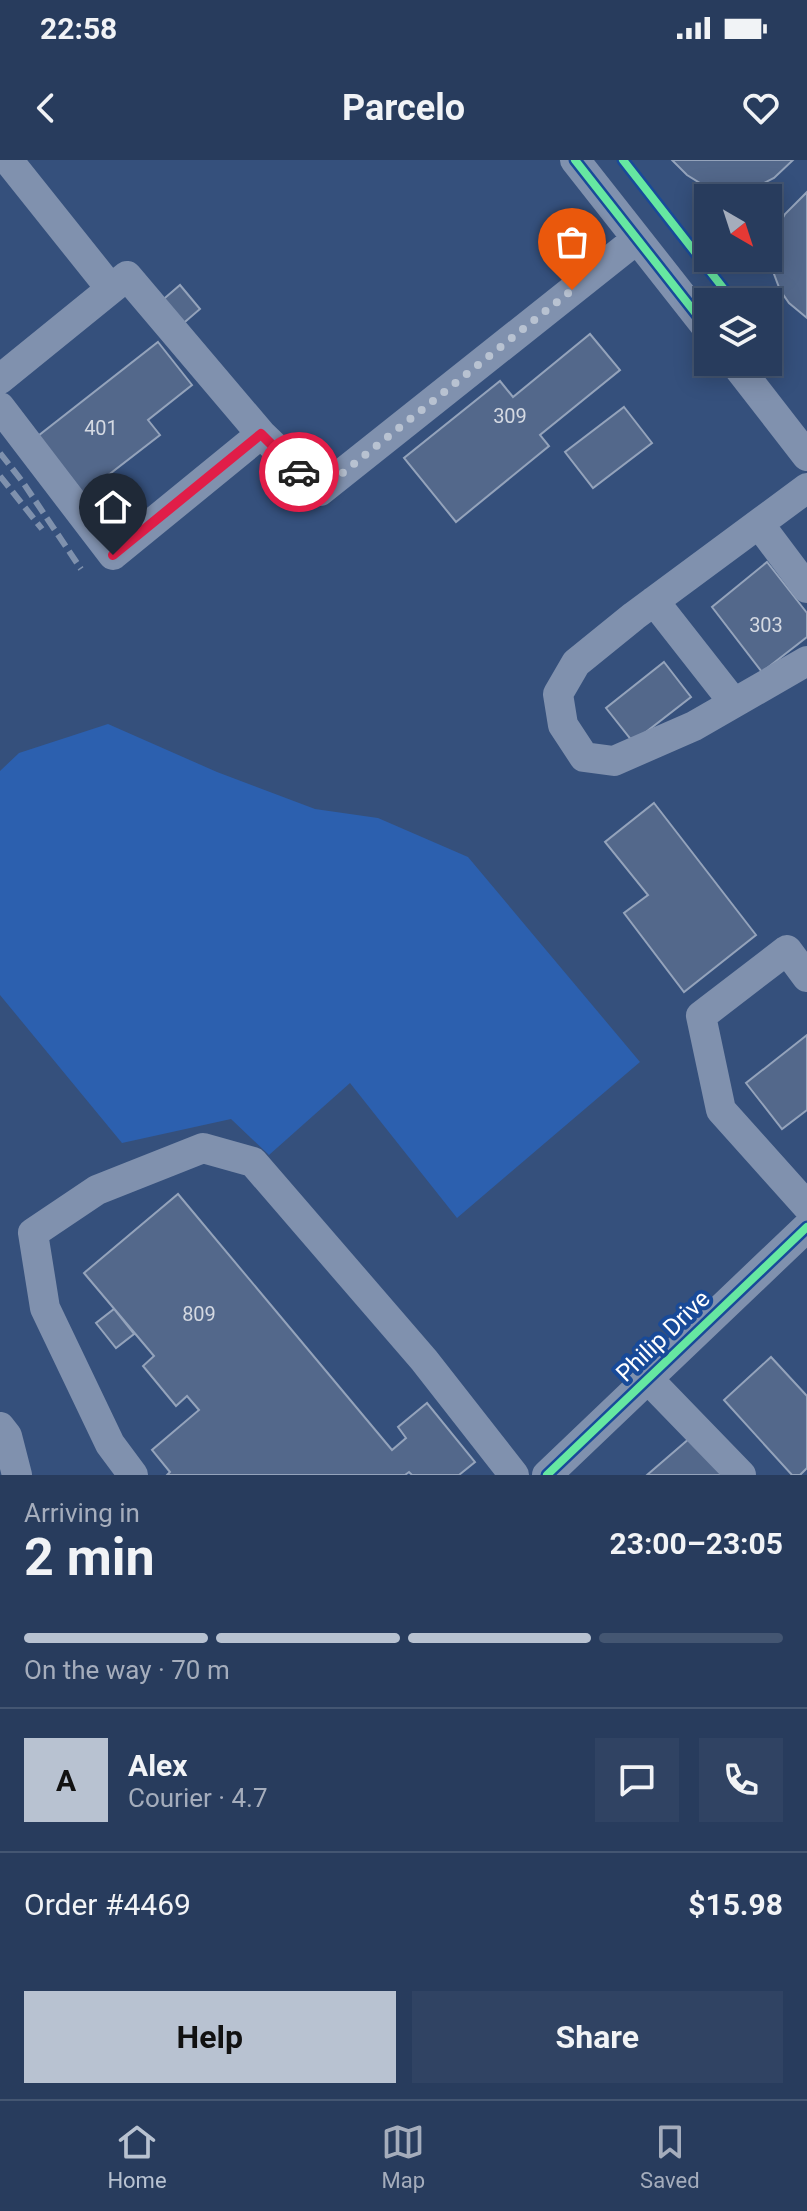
<!DOCTYPE html>
<html lang="en">
<head>
<meta charset="utf-8">
<style>
	body { margin:0; font-family:Roboto,sans-serif; background:#304363; color:#f1f3f6; height:100vh; display:flex; flex-direction:column; font-size:30px; white-space:nowrap }
	* { box-sizing:border-box; margin:0 }
	p { font-size:26px; color:#a5adbc }
	.icon { flex:none; width:44px; height:44px; fill:none; stroke:currentColor; stroke-width:2; stroke-linecap:round; stroke-linejoin:round }
	.map { position:relative; height:1315px; overflow:hidden }
	.drawer { display:flex; flex-direction:column; background:#283c5d; flex:1 }
	.drawer>* { flex:none }
	.needle { width:52px; rotate:141deg }
	.controls { position:absolute; left:694px; top:24px; display:grid; gap:16px }
	.controls a { display:grid; place-items:center; width:88px; height:88px; border-radius:0px; background:#283c5d; box-shadow:0 4px 20px #0003,0 0 0 2px #445672; font-size:40px }
	.pin { position:absolute; display:grid; place-items:center; width:68px; height:68px; color:#fff; margin:-82px -34px; border-radius:50% 50% 50% 0; rotate:-45deg; box-shadow:0 0 8px #0007 }
	.pin .icon { rotate:45deg }
	.courier { position:absolute; display:grid; place-items:center; width:80px; height:80px; margin:-40px; border:6px solid #e11d48; border-radius:50%; background:#fff; color:#222; box-shadow:0 2px 10px #0007 }
	.headline em { font-style:normal; font-weight:700 }
	.headline div { display:flex; flex-direction:column-reverse }
	.headline { display:flex; align-items:center; justify-content:space-between; height:136px; padding:0 24px }
	h1 { font-size:52px; font-weight:700; line-height:60px }
	.bar { display:grid; grid-template-columns:repeat(4,1fr); gap:12px 8px; align-content:center; height:96px; padding:0 24px }
	.bar i { height:10px; border-radius:6px; background:#445672 }
	.bar .selected { background:#b8c2d1 }
	.bar p { grid-column:span 4 }
	.line { display:flex; align-items:center; gap:20px; padding:0 24px; border-top:2px solid #445672 }
	.line div { flex:1 }
	.round { display:grid; place-items:center; flex:none; width:84px; height:84px; border-radius:0px; background:#304363 }
	.button { display:flex; gap:16px; margin-top:auto; padding:16px 24px }
	.button a { flex:1; height:92px; border-radius:0px; background:#b8c2d1; color:#111; font-size:32px; font-weight:700; line-height:92px; text-align:center }
	.button a+a { background:#304363; color:#f1f3f6 }
	.status { display:flex; justify-content:space-between; align-items:center; height:56px; padding:0 40px; background:#283c5d; direction:ltr }
	.status svg { height:22px; fill:currentColor }
	header { display:flex; justify-content:space-between; align-items:center; height:104px; padding:0 24px; background:#283c5d; font-size:36px; font-weight:700 }
	.tab-bar { display:flex; justify-content:space-around; align-items:center; height:112px; border-top:2px solid #445672; background:#283c5d; font-size:22px; color:#a5adbc }
	.tab-bar a { display:grid; justify-items:center; gap:4px }
	.tab-bar .selected { color:#b8c2d1 }
	.map>svg:first-child { display:block }
	.green { fill:#2c60af }
	.building { fill:#53688b; stroke:#94a3bb; stroke-width:2 }
	.lines { fill:none; stroke-linecap:round; stroke-linejoin:round }
	.minor { stroke:#8091ae; stroke-width:30 }
	.rail { stroke:#7f91ad; stroke-width:6; stroke-dasharray:14 6; stroke-linecap:butt }
	.cycleway-casing { stroke:#184a99; stroke-width:13 }
	.cycleway { stroke:#66e7a1; stroke-width:8 }
	.done { stroke:#b8c2d1; stroke-width:8; stroke-dasharray:0 14.4 }
	.route { stroke:#e11d48; stroke-width:10 }
	.labels { text-anchor:middle; dominant-baseline:central; stroke-width:8; stroke-linejoin:round; paint-order:stroke }
	.number-label { font-size:20px; fill:#d4d9e2 }
	.street-label { font-size:24px; fill:#fff; stroke:#184a99 }
</style>
</head>
<body>
<div class="status"><b>22:58</b><svg viewBox="0 0 49 12"><path d="M0 12V9h3v3zM5 12V6h3v6zM10 12V3h3v9zM15 12V0h3v12zM26 1h20v11H26zM47 4h2v5h-2z"/></svg></div>
<header><svg class="icon" aria-label="back" viewBox="0 0 24 24"><path d="M15 5l-7 7 7 7"/></svg>Parcelo<svg class="icon" aria-label="heart" viewBox="0 0 24 24"><path d="M12 20l-8-8c-3-5 5-10 8-4 3-6 11-1 8 4z"/></svg></header>
<div class="map">
<svg width="807" height="1315" viewBox="0 0 807 1315">
	<rect width="100%" height="100%" fill="#35507c"/>
	<path class="green" d="M108 564 217 612 315 649 378 658 468 697 640 902 457 1058 350 923 269 995 231 959 122 983 0 835V611L19 593Z"/>
	<path class="building" d="M672 0H793L774 18 760 25 745 30 730 31 714 28 700 23 687 15Z
		M807 32V158L789 143 780 130 774 114 772 99 773 83 777 68 785 54Z
		M180 125 200 149 179 167 159 143Z
		M590 174 620 210 540 275 549 286 456 362 404 298 500 221 513 237Z
		M158 182 192 225 148 260 160 275 102 320 119 341 101 356 38 276Z
		M624 247 652 283 593 328 565 292Z
		M767 402 807 453V477L762 512 712 447Z
		M664 502 691 537 633 582 606 548Z
		M654 643 756 775 684 832 624 753 648 735 605 682Z
		M807 875V950L782 969 746 923Z
		M178 1034 392 1290 406 1278 398 1267 427 1243 475 1302 459 1315H412L409 1312 405 1315H167L170 1312 152 1290 199 1250 187 1236 176 1246 143 1206 154 1196 84 1113Z
		M114 1149 134 1174 116 1188 96 1163Z
		M771 1197 807 1236V1308L800 1315H792L724 1240Z
		M690 1278 722 1315H647Z"/>
	<g class="lines">
		<path class="minor" d="M8 0 111 129
			M575 0 708 169
			M734 202 807 296
			M0 219 127 116 261 274
			M0 247 113 395 261 274 320 331 637 79
			M807 328 634 456 576 503 558 534 563 565 584 597 614 601 694 566 807 501
			M759 364 807 428
			M654 441 734 543
			M807 817 787 790 701 856 721 950 807 1046
			M648 1219 741 1315
			M0 1267 7 1276 17 1315
			M133 1315 110 1284 45 1148 33 1073 97 1030 203 988 253 1002 424 1200 514 1315
			M547 1315 807 1067"/>
		<path class="rail" d="M0 293 22 321 81 409
			M0 316 42 369"/>
		<defs>
			<path id="cycleway" d="M575 0 708 169
				M623 0 734 142
				M547 1315 807 1067"/>
		</defs>
		<use href="#cycleway" class="cycleway-casing"/>
		<use href="#cycleway" class="cycleway"/>
	</g>
	<g class="lines">
		<path class="done" d="M299 312 320 331 572 130"/>
		<path class="route" d="M113 395 261 274 299 312"/>
	</g>
	<g class="labels">
		<g class="number-label">
			<text x="510" y="256">309</text>
			<text x="101" y="268">401</text>
			<text x="766" y="465">303</text>
			<text x="199" y="1154">809</text>
		</g>
		<g class="street-label">
			<text transform="translate(663 1176) rotate(-44)">Philip Drive</text>
		</g>
	</g>
</svg>
<div class="controls">
<a><svg class="needle" viewBox="-14 -14 28 28"><path d="M0-13l5 13h-10z" fill="#e53935"/><path d="M0 13l5-13h-10z" fill="#a5adbc"/></svg></a>
<a><svg class="icon" aria-label="layers" viewBox="0 0 24 24"><path d="M12 4l9 5-9 5-9-5zM3 14l9 5 9-5"/></svg></a>
</div>
<div class="pin" style="left:572px;top:130px;background:#ea580c"><svg class="icon" aria-label="bag" viewBox="0 0 24 24"><path d="M5 8h14l-1 12H6zM9 8a3 3 0 0 1 6 0"/></svg></div>
<div class="pin" style="left:113px;top:395px;background:#1f2937"><svg class="icon" aria-label="home" viewBox="0 0 24 24"><path d="M3 11l9-7 9 7M6 9v11h12V9"/></svg></div>
<div class="courier" style="left:299px;top:312px"><svg class="icon" aria-label="car" viewBox="0 0 24 24"><path d="M5 17H2v-5l4-1 3-4h7l3 4 3 1v5h-3M9 17h6M6 11h13"/><circle cx="7" cy="17" r="2"/><circle cx="17" cy="17" r="2"/></svg></div>
</div>
<section class="drawer">
<div class="headline"><div><h1>2 min</h1><p>Arriving in</p></div><em>23:00–23:05</em></div>
<div class="bar"><i class="selected"></i><i class="selected"></i><i class="selected"></i><i></i><p>On the way · 70 m</p></div>
<div class="line" style="height:144px"><b class="round" style="background:#b8c2d1;color:#111">A</b><div><b>Alex</b><p>Courier · 4.7</p></div><a class="round"><svg class="icon" aria-label="chat" viewBox="0 0 24 24"><path d="M4 5h16v11H9l-5 4z"/></svg></a><a class="round"><svg class="icon" aria-label="phone" viewBox="0 0 24 24"><path d="M5 4h4l2 5-3 2q2 4 5 5l2-3 5 2v4C11 20 4 13 5 4z"/></svg></a></div>
<div class="line" style="height:104px"><div>Order #4469</div><b>$15.98</b></div>
<div class="button"><a>Help</a><a>Share</a></div>
</section>
<nav class="tab-bar">
<a class="selected"><svg class="icon" aria-label="home" viewBox="0 0 24 24"><path d="M3 11l9-7 9 7M6 9v11h12V9"/></svg>Home</a>
<a><svg class="icon" aria-label="map" viewBox="0 0 24 24"><path d="M3 6l6-2 6 2 6-2v14l-6 2-6-2-6 2zM9 4v14M15 6v14"/></svg>Map</a>
<a><svg class="icon" aria-label="saved" viewBox="0 0 24 24"><path d="M7 4h10v16l-5-4-5 4z"/></svg>Saved</a>
</nav>
</body>
</html>
